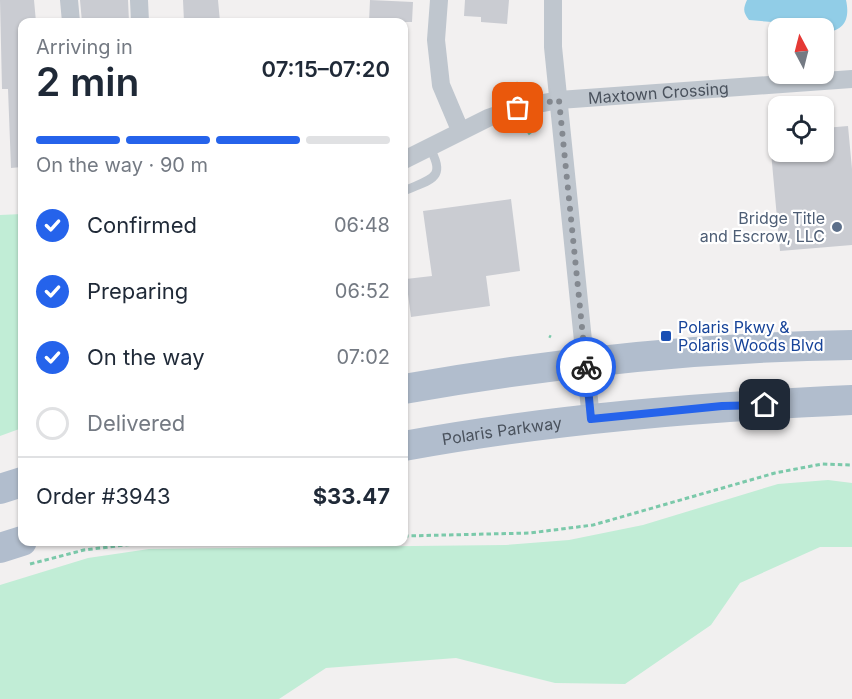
<!DOCTYPE html>
<html lang="en">
<head>
<meta charset="utf-8">
<style>
	body { margin:0; font-family:Inter,sans-serif; background:#f2f2f3; color:#1f2937; height:100vh; display:flex; flex-direction:column; font-size:22px; white-space:nowrap }
	* { box-sizing:border-box; margin:0 }
	p { font-size:20px; color:#747a83 }
	.icon { flex:none; width:33px; height:33px; fill:none; stroke:currentColor; stroke-width:2; stroke-linecap:round; stroke-linejoin:round }
	.map { position:relative; flex:1; overflow:hidden }
	.sheet { position:absolute; left:18px; top:18px; width:390px; height:528px; display:flex; flex-direction:column; background:#fff; border-radius:12px; box-shadow:0 2px 4px #0004 }
	.sheet>* { flex:none }
	.needle { width:39px; rotate:353deg }
	.fabs { position:absolute; left:768px; top:18px; display:grid; gap:12px }
	.fabs a { display:grid; place-items:center; width:66px; height:66px; border-radius:12px; background:#fff; box-shadow:0 2px 4px #0004; font-size:30px }
	.pin { position:absolute; display:grid; place-items:center; width:51px; height:51px; color:#fff; margin:-26px; border-radius:12px; box-shadow:0 3px 9px #0006 }
	.courier { position:absolute; display:grid; place-items:center; width:60px; height:60px; margin:-30px; border:4px solid #2563eb; border-radius:50%; background:#fff; color:#222; box-shadow:0 2px 8px #0007 }
	.overview em { font-style:normal; font-weight:600 }
	.overview div { display:flex; flex-direction:column-reverse }
	.overview { display:flex; align-items:center; justify-content:space-between; height:102px; padding:0 18px }
	h1 { font-size:39px; font-weight:600; line-height:45px }
	.bar { display:grid; grid-template-columns:repeat(4,1fr); gap:9px 6px; align-content:center; height:72px; padding:0 18px }
	.bar i { height:8px; border-radius:4px; background:#e0e1e3 }
	.bar .current { background:#2563eb }
	.bar p { grid-column:span 4 }
	.line { display:flex; align-items:center; gap:15px; padding:0 18px; border-top:2px solid #e0e1e3 }
	.line div { flex:1 }
	ol { padding:0 18px; list-style:none }
	li { display:flex; align-items:center; gap:18px; height:66px }
	li p { margin-inline-start:auto }
	li .icon { padding:6px; border-radius:50%; background:#2563eb; color:#fff; stroke-width:4 }
	li:last-child { color:#747a83 }
	li i { width:33px; height:33px; border:3px solid #e0e1e3; border-radius:50% }
	.map>svg:first-child { display:block }
	.green { fill:#c1edd6 }
	.water { fill:#91cde7 }
	.building { fill:#caccd2 }
	.lines { fill:none; stroke-linecap:round; stroke-linejoin:round }
	.path { stroke:#7bc9aa; stroke-width:3; stroke-dasharray:4.5 3; stroke-linecap:butt }
	.service { stroke:#bfc6ce; stroke-width:9 }
	.minor { stroke:#bfc6ce; stroke-width:18 }
	.primary { stroke:#b1bdcd; stroke-width:30 }
	.done { stroke:#848990; stroke-width:6; stroke-dasharray:0 10.8 }
	.route { stroke:#2563eb; stroke-width:8 }
	.service-dot { fill:#5c6f8a; stroke:#fff; stroke-width:2 }
	.transit-dot { fill:#1a4fb4; stroke:#fff; stroke-width:2 }
	.labels { text-anchor:middle; dominant-baseline:central; stroke-width:4.5; stroke-linejoin:round; paint-order:stroke }
	.street-label { font-size:16px; fill:#49515c; stroke:#fff }
	.service-label { font-size:16px; fill:#4e5e75; stroke:#fff; text-anchor:end }
	.transit-label { font-size:16px; fill:#164399; stroke:#fff; text-anchor:start }
</style>
</head>
<body>
<div class="map">
<svg width="852" height="699" viewBox="0 0 852 699">
	<rect width="100%" height="100%" fill="#f2f0f0"/>
	<path class="green" d="M22 214V428L0 436V215Z
		M828 480 852 483V547H820L740 583 711 625 625 684 555 683 456 658 326 668 279 699H0V585L88 558 149 549 506 545 569 540 643 525 778 484Z"/>
	<path class="water" d="M747 0H846C850 18 845 31 826 32L824 28H817L791 18 772 22 749 20C743 12 743 9 747 0Z"/>
	<path class="building" d="M0 0H34L36 22H22V167L11 168 8 89H2Z
		M80 0H128L129 22H82Z
		M183 0H218L220 22H184Z
		M370 0 413 2 412 22H369Z
		M465 0H509L507 24 481 22V17L464 16Z
		M848 126 852 169V245L780 251 771 152H824V128Z
		M511 199 520 271 486 276 490 306 411 317 406 279 432 276 423 211Z"/>
	<g class="lines">
		<path class="path" d="M516 82 517 90
			M528 134 532 131
			M549 336 551 337
			M404 536 530 533 593 525 775 473 822 464 852 465
			M30 564 84 550 150 542H179"/>
		<path class="service" d="M404 191C430 179 448 179 429 147"/>
		<g class="minor">
			<path d="M69 0 71 22"/>
			<path d="M139 0 140 22"/>
			<path d="M439 0 436 40 441 85 460 130"/>
			<path d="M553 0V47L591 419"/>
			<path id="s1" d="M404 160 488 118 517 108 559 100 852 79"/>
		</g>
		<g class="primary">
			<path d="M404 389C551 363 702 347 852 345"/>
			<path id="s2" d="M404 446C551 419 702 407 852 400"/>
			<path d="M0 489 22 482"/>
			<path d="M0 548 22 541"/>
		</g>
	</g>
	<g class="lines">
		<path class="done" d="M518 108 559 100 586 367"/>
		<path class="route" d="M586 367 591 419 722 406 765 405"/>
	</g>
	<circle class="service-dot" cx="837" cy="227" r="6"/>
	<rect class="transit-dot" x="660" y="330" width="12" height="12" rx="3"/>
	<g class="labels">
		<g class="street-label">
			<text stroke="none"><textPath href="#s1" startOffset="267">Maxtown Crossing</textPath></text>
			<text stroke="none"><textPath href="#s2" startOffset="99">Polaris Parkway</textPath></text>
		</g>
		<g class="service-label">
			<text x="825" y="218">Bridge Title<tspan x="825" dy="18">and Escrow, LLC</tspan></text>
		</g>
		<g class="transit-label">
			<text x="678" y="327">Polaris Pkwy &amp;<tspan x="678" dy="18">Polaris Woods Blvd</tspan></text>
		</g>
	</g>
</svg>
<div class="fabs">
<a><svg class="needle" viewBox="-14 -14 28 28"><path d="M0-13l5 13h-10z" fill="#e53935"/><path d="M0 13l5-13h-10z" fill="#747a83"/></svg></a>
<a><svg class="icon" aria-label="locate" viewBox="0 0 24 24"><circle cx="12" cy="12" r="6"/><path d="M12 2v4M12 18v4M2 12h4M18 12h4"/></svg></a>
</div>
<div class="pin" style="left:518px;top:108px;background:#ea580c"><svg class="icon" aria-label="bag" viewBox="0 0 24 24"><path d="M5 8h14l-1 12H6zM9 8a3 3 0 0 1 6 0"/></svg></div>
<div class="pin" style="left:765px;top:405px;background:#1f2937"><svg class="icon" aria-label="home" viewBox="0 0 24 24"><path d="M3 11l9-7 9 7M6 9v11h12V9"/></svg></div>
<div class="courier" style="left:586px;top:367px"><svg class="icon" aria-label="bike" viewBox="0 0 24 24"><circle cx="6" cy="16" r="4"/><circle cx="18" cy="16" r="4"/><path d="M6 16l4-8h5l3 8M10 8l3 8H6M13 5h3"/></svg></div>
<section class="sheet">
<div class="overview"><div><h1>2 min</h1><p>Arriving in</p></div><em>07:15–07:20</em></div>
<div class="bar"><i class="current"></i><i class="current"></i><i class="current"></i><i></i><p>On the way · 90 m</p></div>
<ol>
<li><svg class="icon" aria-label="check" viewBox="0 0 24 24"><path d="M5 12l5 5 9-10"/></svg>Confirmed<p>06:48</p></li>
<li><svg class="icon" aria-label="check" viewBox="0 0 24 24"><path d="M5 12l5 5 9-10"/></svg>Preparing<p>06:52</p></li>
<li><svg class="icon" aria-label="check" viewBox="0 0 24 24"><path d="M5 12l5 5 9-10"/></svg>On the way<p>07:02</p></li>
<li><i></i>Delivered</li>
</ol>
<div class="line" style="height:78px"><div>Order #3943</div><b>$33.47</b></div>
</section>
</div>
</body>
</html>
